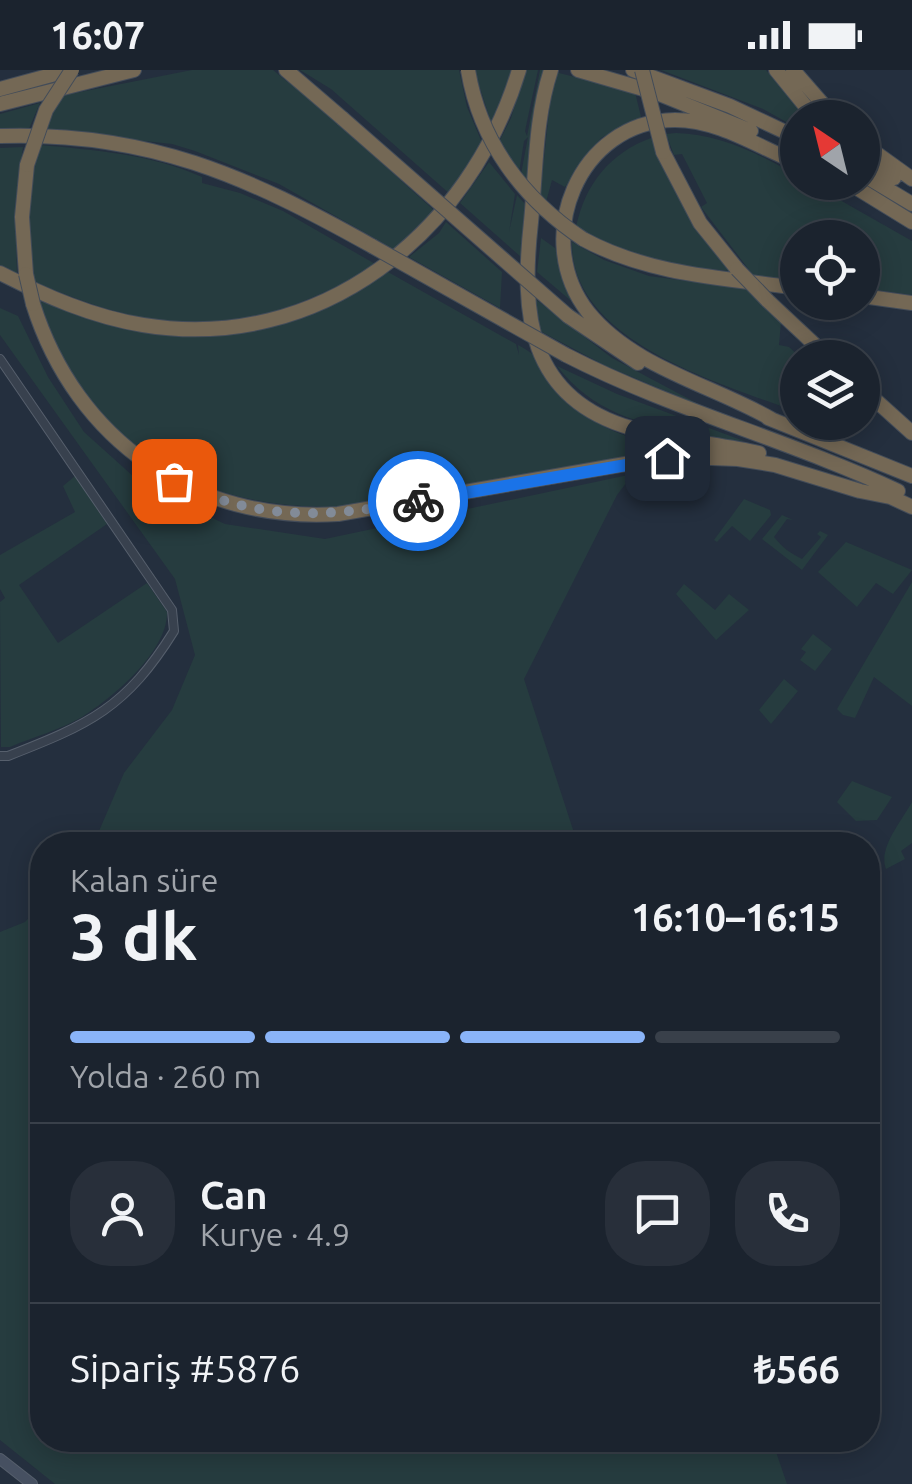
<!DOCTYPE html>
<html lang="tr">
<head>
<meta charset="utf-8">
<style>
	body { margin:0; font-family:Ubuntu,sans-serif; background:#282f3a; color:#f1f3f6; height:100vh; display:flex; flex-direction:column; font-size:38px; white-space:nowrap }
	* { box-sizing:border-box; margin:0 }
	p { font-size:32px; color:#a0a4aa }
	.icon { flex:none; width:55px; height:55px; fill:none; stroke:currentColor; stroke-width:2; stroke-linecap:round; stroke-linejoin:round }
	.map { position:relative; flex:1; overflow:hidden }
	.details { position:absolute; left:30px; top:762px; width:850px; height:620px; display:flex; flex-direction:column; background:#1b232e; border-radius:40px; box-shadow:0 5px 25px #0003,0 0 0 2px #39404a }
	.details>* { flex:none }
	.needle { width:65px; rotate:325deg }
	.fabs { position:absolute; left:780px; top:30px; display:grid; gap:20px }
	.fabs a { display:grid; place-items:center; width:100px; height:100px; border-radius:50%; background:#1b232e; box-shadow:0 5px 25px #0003,0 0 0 2px #39404a; font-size:50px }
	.pin { position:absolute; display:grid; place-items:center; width:85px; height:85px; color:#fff; margin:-42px; border-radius:20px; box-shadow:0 5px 15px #0006 }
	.courier { position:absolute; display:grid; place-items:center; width:100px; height:100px; margin:-50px; border:8px solid #1a73e8; border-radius:50%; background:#fff; color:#222; box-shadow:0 2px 12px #0007 }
	.head em { font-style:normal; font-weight:600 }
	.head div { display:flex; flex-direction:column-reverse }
	.head { display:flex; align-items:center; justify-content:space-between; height:170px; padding:0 40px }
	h1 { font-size:65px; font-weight:600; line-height:75px }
	.bar { display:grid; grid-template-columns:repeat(4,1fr); gap:15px 10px; align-content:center; height:120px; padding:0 40px }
	.bar i { height:12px; border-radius:8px; background:#39404a }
	.bar .selected { background:#8ab4f8 }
	.bar p { grid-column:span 4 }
	.line { display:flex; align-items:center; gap:25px; padding:0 40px; border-top:2px solid #39404a }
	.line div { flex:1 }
	.round { display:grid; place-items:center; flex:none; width:105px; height:105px; border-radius:40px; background:#282f3a }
	.status { display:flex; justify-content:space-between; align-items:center; height:70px; padding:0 50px; background:#1b232e; direction:ltr }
	.status svg { height:28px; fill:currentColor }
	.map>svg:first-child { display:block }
	.green { fill:#263c3f }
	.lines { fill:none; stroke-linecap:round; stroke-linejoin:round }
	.minor-casing { stroke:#565f6c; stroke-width:10 }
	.secondary-casing { stroke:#565f6c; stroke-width:12 }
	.motorway-casing { stroke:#434c59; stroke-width:16 }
	.minor { stroke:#38414e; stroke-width:8 }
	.secondary { stroke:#465061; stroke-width:10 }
	.motorway { stroke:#746855; stroke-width:14 }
	.motorway-bridge-casing { stroke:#434c59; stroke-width:16; stroke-linecap:butt }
	.motorway-bridge { stroke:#746855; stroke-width:14 }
	.done { stroke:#828b98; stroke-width:10; stroke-dasharray:0 18 }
	.route { stroke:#1a73e8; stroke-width:12 }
</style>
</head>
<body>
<div class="status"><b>16:07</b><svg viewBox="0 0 49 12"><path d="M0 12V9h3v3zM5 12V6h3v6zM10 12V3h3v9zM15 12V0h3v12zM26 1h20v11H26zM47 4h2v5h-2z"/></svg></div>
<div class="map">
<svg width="912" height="1414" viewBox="0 0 912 1414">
	<rect width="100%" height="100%" fill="#242f3e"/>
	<path class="green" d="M192 0H273L290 14 292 12 437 143 397 181 279 114 195 81 172 74 44 60 60 26Z
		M300 0H459L467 37 483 75 451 125 331 19Z
		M474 0H514L493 58Z
		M526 0H538L525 61 527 66 540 0H544L535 36 527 111 521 104 528 67 524 71 519 103 499 72 511 48Z
		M661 0H766L805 47 798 48 797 58 763 39Z
		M555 2 635 22 641 47 601 68 565 117 552 110 546 132 539 127C546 83 547 45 555 2Z
		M40 33 28 61H0V44Z
		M676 63C719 64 760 84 797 106L798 112 810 113 912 171V225L863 218 862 168H798L797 210 753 205 701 137 707 133 682 84 674 85 666 64Z
		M651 68 676 124 729 201C675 196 621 185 576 157 585 114 610 83 651 68Z
		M40 75C93 80 152 84 202 107V113L240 123 283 141 377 195C247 269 170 270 35 212 33 197 28 187 27 173 25 140 32 106 40 75Z
		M23 77 15 136 17 204 0 195V78Z
		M489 92 515 124 509 162 517 125 525 134 521 187 460 133Z
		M446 152 502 202 500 238 409 187 439 163Z
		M541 168 555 178 576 235 537 202Z
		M572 172 604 190 649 206 746 219 781 252 779 275 789 277 800 287 798 288 797 342C723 314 570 272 572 172Z
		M388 202 516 274 519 285 518 275C547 290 551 307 571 332 594 360 644 373 677 379L678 375 706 380C587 389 460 420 336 437 213 438 118 393 57 282 48 266 45 247 39 231 170 278 269 281 388 202Z
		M534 228 612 288 704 337 606 296 540 261Z
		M0 238 18 246 48 307 84 362 143 415 225 454 325 469 633 404 617 425 524 609 578 775H93L124 703 172 640 195 585 175 509 0 265Z
		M557 296 617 324 744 371C728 371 709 366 691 363 636 353 593 342 557 296Z
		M75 406 107 454 19 515 58 573 147 513 167 542C168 581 114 627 82 647 60 660 33 667 10 677H1L0 532 5 528 0 519V485L75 442 63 416Z
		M744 429 770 440 771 445 750 471 732 456 717 472 714 470Z
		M782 445 793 450 787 449 774 467C783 478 790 483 802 489L821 467 817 464 820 461 828 465 802 500 762 469Z
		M846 472 912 500 893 524 876 513 857 537 818 502Z
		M912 512V636L874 607 855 648 843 645 837 639Z
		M684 514 715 540 729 524 749 540 716 570 676 524Z
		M813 564 832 579 815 601 800 590 806 582 801 579Z
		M784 609 798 621 771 654 759 640Z
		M852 711 892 727 877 750 856 751 837 732Z
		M912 732V773L901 781 905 789 886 799C878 778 901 752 912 732Z
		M42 834V1370H772L787 1414H55L0 1370V862L25 852Z"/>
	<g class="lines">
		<defs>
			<path id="minor" d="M0 289 172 540 174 561C126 638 90 654 8 686H0"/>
			<path id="secondary" d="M0 1389 32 1414"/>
			<path id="motorway" d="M286 0 342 48
				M551 0C535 48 536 102 531 152 521 243 527 328 631 358 672 370 717 374 759 383
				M578 0 657 23 751 61
				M633 0 730 36 798 68
				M776 0 815 48
				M793 0 835 48
				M0 19 70 0
				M0 34 134 0
				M0 66C147 61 247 106 372 176
				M862 73 912 109
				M663 82 700 153 737 199
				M862 88 894 108
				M862 104 912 134
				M847 112 912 152
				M583 169C649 205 724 208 798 218
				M0 203C45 226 93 247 143 255 319 284 470 163 519 0
				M26 204 22 147 27 95
				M862 226 912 233
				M767 230 829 288
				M33 234C76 371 195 453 338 444L631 393 684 387 738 389 775 395 860 421 890 427
				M568 246 638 293
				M566 285C673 340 789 370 898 421
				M862 318 912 363
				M768 348 912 406
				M773 350C713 315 633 298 588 242 531 169 578 51 675 50 719 50 758 77 798 93
				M884 424 912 437"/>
		</defs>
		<use href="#minor" class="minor-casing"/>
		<use href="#secondary" class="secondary-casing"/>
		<use href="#motorway" class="motorway-casing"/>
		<use href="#minor" class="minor"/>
		<use href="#secondary" class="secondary"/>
		<use href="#motorway" class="motorway"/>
		<defs>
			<path id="motorway-bridge" d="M468 0C480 72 523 129 583 169
				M642 0 663 82
				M342 48 568 246
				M27 95 46 40 72 0
				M372 176 566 285
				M737 199 767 230
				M26 204 33 234"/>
		</defs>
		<use href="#motorway-bridge" class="motorway-bridge-casing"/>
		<use href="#motorway-bridge" class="motorway-bridge"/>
	</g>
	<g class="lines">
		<path class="done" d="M174 411C259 452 327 448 418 431"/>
		<path class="route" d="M418 431 667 388"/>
	</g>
</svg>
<div class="fabs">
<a><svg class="needle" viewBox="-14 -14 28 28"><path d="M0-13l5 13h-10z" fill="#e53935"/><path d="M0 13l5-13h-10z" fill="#a0a4aa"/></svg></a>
<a><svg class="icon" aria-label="locate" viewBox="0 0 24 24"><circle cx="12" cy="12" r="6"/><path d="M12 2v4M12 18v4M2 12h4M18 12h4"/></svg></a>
<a><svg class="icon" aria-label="layers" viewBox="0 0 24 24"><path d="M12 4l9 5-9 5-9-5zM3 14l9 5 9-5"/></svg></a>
</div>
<div class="pin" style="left:174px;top:411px;background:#ea580c"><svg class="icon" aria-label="bag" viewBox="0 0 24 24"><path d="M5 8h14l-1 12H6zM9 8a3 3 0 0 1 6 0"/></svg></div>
<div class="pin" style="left:667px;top:388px;background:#1f2937"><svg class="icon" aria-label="home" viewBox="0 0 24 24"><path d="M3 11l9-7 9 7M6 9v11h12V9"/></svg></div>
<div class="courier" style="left:418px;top:431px"><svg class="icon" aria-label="bike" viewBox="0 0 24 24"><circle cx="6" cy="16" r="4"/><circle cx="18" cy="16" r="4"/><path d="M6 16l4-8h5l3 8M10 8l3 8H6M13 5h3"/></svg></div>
<section class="details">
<div class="head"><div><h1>3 dk</h1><p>Kalan süre</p></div><em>16:10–16:15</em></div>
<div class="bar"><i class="selected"></i><i class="selected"></i><i class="selected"></i><i></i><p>Yolda · 260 m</p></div>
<div class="line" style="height:180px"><a class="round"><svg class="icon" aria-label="person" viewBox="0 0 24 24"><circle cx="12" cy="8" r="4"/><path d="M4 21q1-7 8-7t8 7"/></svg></a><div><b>Can</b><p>Kurye · 4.9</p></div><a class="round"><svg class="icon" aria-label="chat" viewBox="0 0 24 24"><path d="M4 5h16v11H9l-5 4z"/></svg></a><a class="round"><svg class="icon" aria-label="phone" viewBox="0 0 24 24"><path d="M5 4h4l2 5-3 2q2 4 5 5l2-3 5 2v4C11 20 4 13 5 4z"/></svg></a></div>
<div class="line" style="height:130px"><div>Sipariş #5876</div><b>₺566</b></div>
</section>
</div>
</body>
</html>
